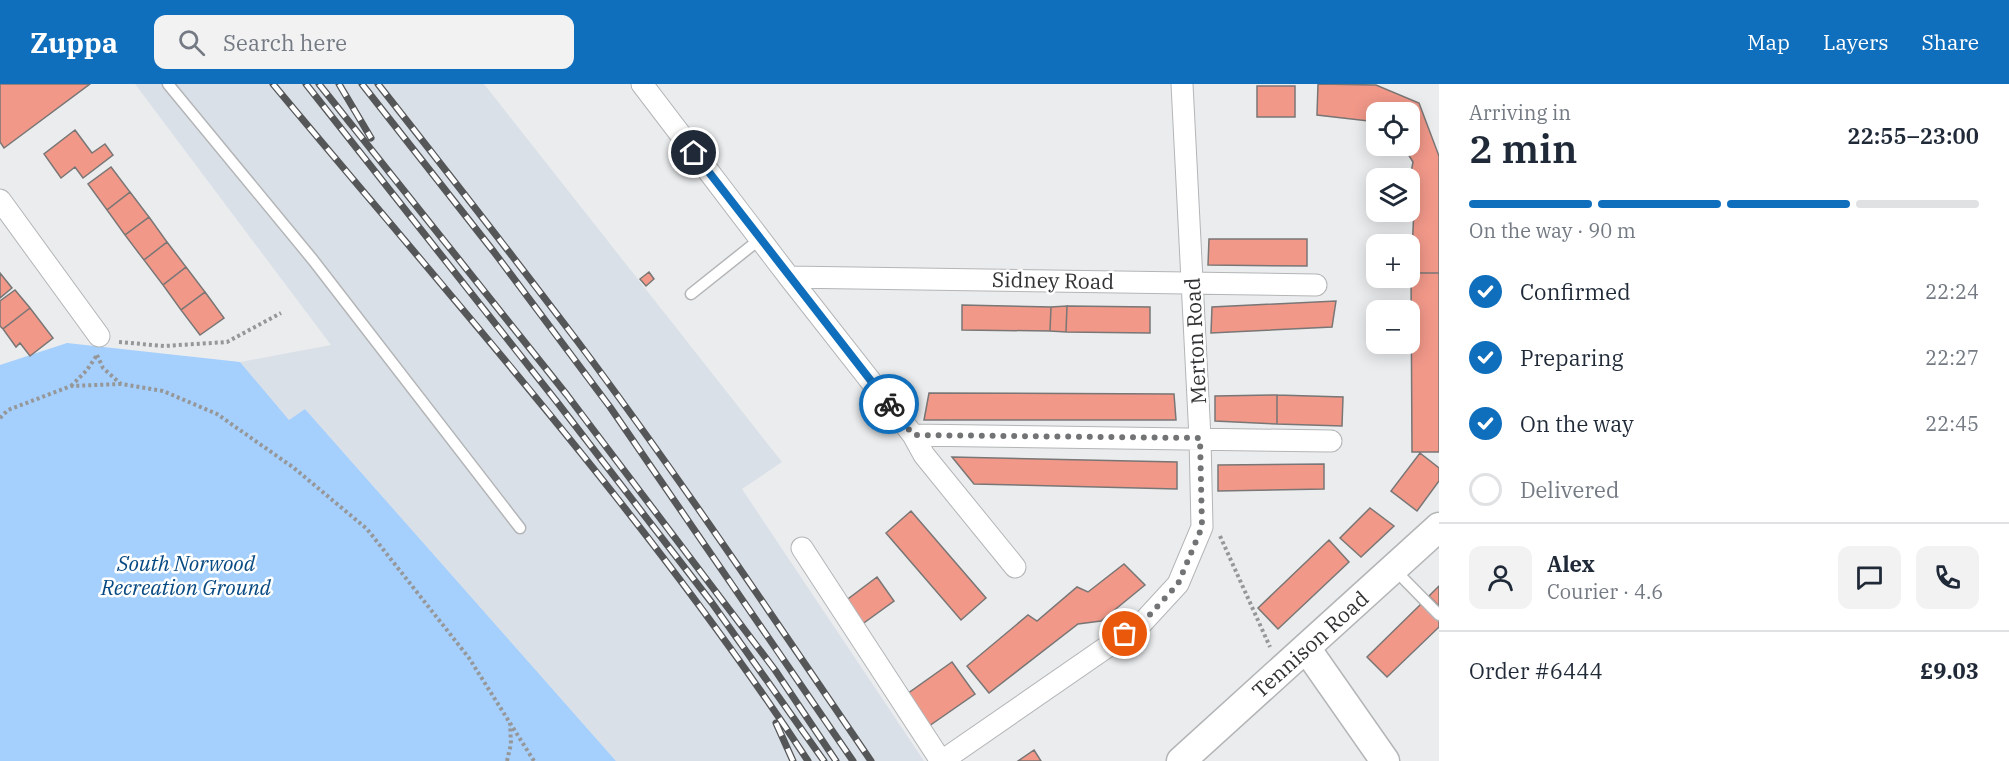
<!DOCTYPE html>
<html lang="en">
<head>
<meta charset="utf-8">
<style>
	body { margin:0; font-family:"IBM Plex Serif",serif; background:#f2f2f3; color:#1f2937; height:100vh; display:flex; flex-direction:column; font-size:22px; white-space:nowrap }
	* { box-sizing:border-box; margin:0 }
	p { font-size:20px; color:#747a83 }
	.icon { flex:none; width:33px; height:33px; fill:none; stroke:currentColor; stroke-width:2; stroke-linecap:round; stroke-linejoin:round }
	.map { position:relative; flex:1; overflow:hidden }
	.panel { display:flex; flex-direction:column; background:#fff; width:570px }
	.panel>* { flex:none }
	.buttons { position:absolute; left:1366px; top:18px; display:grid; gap:12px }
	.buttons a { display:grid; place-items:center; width:54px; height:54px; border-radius:12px; background:#fff; box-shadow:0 3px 15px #0003; font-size:30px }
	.pin { position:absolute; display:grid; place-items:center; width:51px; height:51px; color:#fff; margin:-26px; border:3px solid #fff; border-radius:50%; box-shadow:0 2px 6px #0007 }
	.courier { position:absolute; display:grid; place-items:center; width:60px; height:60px; margin:-30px; border:4px solid #106fbc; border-radius:50%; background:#fff; color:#222; box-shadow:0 2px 8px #0007 }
	.head em { font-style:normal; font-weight:600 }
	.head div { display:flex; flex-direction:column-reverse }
	.head { display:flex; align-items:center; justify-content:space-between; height:102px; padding:0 30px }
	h1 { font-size:39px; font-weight:600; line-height:45px }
	.bar { display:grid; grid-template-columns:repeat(4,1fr); gap:9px 6px; align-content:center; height:72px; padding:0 30px }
	.bar i { height:8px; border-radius:4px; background:#e0e1e3 }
	.bar .active { background:#106fbc }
	.bar p { grid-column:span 4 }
	.line { display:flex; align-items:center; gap:15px; padding:0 30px; border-top:2px solid #e0e1e3 }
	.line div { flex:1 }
	.round { display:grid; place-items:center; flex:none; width:63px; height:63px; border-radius:12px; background:#f2f2f3 }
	ol { padding:0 30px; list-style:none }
	li { display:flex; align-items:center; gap:18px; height:66px }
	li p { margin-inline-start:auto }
	li .icon { padding:6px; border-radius:50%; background:#106fbc; color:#fff; stroke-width:4 }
	li:last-child { color:#747a83 }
	li i { width:33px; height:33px; border:3px solid #e0e1e3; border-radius:50% }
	header { display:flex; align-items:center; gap:36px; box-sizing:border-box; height:84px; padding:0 30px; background:#106fbc; color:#fff }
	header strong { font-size:28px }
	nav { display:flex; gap:33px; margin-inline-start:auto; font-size:21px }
	.search { width:420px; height:54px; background:#f2f2f3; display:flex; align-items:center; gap:15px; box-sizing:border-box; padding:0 21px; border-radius:12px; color:#747a83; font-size:22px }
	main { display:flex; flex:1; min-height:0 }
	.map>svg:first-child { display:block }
	.built { fill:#dae0e8 }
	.green { fill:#a5cffc }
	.building { fill:#f19889; stroke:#797675; stroke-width:1.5 }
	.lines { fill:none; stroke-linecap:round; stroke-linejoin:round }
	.lane-casing { stroke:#b3b5b7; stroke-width:13 }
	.street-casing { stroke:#b3b5b7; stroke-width:23 }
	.secondary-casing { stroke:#b3b5b7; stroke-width:31 }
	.path { stroke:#969799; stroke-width:4; stroke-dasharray:3 3; stroke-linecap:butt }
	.lane { stroke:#fff; stroke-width:10 }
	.street { stroke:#fff; stroke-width:21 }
	.secondary { stroke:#fff; stroke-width:28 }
	.rail-casing { stroke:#555658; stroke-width:7 }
	.rail { stroke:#fff; stroke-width:4.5; stroke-dasharray:14; stroke-linecap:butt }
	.done { stroke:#727374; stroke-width:6; stroke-dasharray:0 10.8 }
	.route { stroke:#106fbc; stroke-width:8 }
	.labels { text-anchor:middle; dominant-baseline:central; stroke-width:5; stroke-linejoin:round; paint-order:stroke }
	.street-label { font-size:21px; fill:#313233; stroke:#fff }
	.park-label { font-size:21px; font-style:italic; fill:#074982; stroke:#fff }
</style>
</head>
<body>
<header>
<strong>Zuppa</strong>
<div class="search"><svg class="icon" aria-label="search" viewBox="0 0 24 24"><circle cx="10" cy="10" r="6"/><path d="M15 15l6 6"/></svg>Search here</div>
<nav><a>Map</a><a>Layers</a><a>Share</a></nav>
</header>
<main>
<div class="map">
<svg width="1439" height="677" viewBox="0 0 1439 677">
	<rect width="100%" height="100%" fill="#eaecee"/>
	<path class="built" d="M135 0H484L782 378 742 405 924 677H616L305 325 289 336 240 278 331 261Z"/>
	<path class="green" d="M67 259 240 278 289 336 305 325 616 677H0V281Z"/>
	<path class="building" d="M0 0H90L4 64 0 58Z
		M1318 0 1376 1 1419 19 1439 72V189H1411L1415 103H1410V94L1413 78 1403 62H1410V28H1377V38L1317 31Z
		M1257 2H1295V33H1257Z
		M75 46 92 69 105 60 113 71 83 94 75 83 61 94 44 70Z
		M111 83 130 108 107 126 88 100Z
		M130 108 149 133 125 151 107 126Z
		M149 133 167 158 144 176 125 151Z
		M1209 155H1307V182L1208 181Z
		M167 158 186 183 163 201 144 176Z
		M186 183 205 208 181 226 163 201Z
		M649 188 654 195 646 202 640 195Z
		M0 189 12 204 0 214Z
		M1411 189H1439V368H1412Z
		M15 206 30 224 3 245 0 242V217Z
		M205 208 224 234 200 251 181 226Z
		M1336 217 1332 243 1211 249 1212 223Z
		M962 221 1051 223 1050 247 962 246Z
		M1067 222 1066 248 1050 247 1051 223Z
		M1067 222 1150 223V249L1066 248Z
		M30 224 53 254 30 272 20 259 16 263 3 245Z
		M929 309 1174 310 1176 336H924Z
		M1277 311V340L1215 337V312Z
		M1277 311 1343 313 1342 342 1277 340Z
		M1420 369 1439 384V397L1417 427 1391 407Z
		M952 373 1177 378V405L974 400Z
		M1324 380V405L1218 407V381Z
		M1370 424 1394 442 1361 473 1340 454Z
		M911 427 986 514 961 536 886 449Z
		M1329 456 1349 478 1278 545 1258 524Z
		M1124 480 1145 501 1101 537 1078 540 989 609 967 582 1028 531 1037 537 1077 503 1088 508Z
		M877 493 894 517 861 541 844 518Z
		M1439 502V522L1429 512Z
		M1422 519 1439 536V543L1387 593 1367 573Z
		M952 578 975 610 929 642 907 610Z
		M1034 666 1041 677H1018Z"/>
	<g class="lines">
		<defs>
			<path id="lane" d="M168 0 313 176 520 444
				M691 210 760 155
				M1394 485 1439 531"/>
			<path id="street" d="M642 0 789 193 913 351 924 371 1015 483
				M0 116 99 252
				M789 193 1316 201
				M913 351 1331 357
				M802 464 941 677
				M942 677 1143 538 1178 500 1202 443 1200 354 1182 0"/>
			<path id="secondary" d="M1306 564 1385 677
				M1181 677 1439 443"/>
		</defs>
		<use href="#lane" class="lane-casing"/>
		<use href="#street" class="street-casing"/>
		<use href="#secondary" class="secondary-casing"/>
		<path class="path" d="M119 258 164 262 227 258 281 229
			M97 271 103 284 121 300 163 307 217 330 294 384 367 445 469 574 534 677
			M71 302 87 286 97 271
			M0 334 8 326 71 302 121 300
			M1220 452 1270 563
			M507 677 511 660 510 639"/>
		<use href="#lane" class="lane"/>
		<use href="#street" class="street"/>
		<use href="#secondary" class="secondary"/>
		<defs>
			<path id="rail" d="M273 0C457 221 650 436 808 677
				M306 0 557 318 712 519 824 677
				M319 0 567 311 775 586 836 677
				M339 0 371 54
				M362 0 494 168 610 323 853 677
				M378 0C445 85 512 171 578 258 680 394 775 536 871 677
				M776 639 793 677"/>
		</defs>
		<use href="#rail" class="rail-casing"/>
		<use href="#rail" class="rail"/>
	</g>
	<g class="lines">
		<path class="done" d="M889 320 913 351 1200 354 1202 443 1178 500 1143 538 1125 550"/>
		<path class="route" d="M694 69 889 320"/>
	</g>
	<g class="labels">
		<g class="street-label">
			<text transform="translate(1053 196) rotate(1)">Sidney Road</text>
			<text transform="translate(1195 257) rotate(-93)">Merton Road</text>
			<text transform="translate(1310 560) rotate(-42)">Tennison Road</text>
		</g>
		<g class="park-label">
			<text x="186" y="479">South Norwood<tspan x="186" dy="24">Recreation Ground</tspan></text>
		</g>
	</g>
</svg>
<div class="buttons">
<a><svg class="icon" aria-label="locate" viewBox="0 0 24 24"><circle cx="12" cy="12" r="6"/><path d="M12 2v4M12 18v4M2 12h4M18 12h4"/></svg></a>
<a><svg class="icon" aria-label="layers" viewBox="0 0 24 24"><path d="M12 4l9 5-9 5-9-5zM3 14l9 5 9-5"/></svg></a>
<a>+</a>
<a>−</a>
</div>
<div class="pin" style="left:1125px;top:550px;background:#ea580c"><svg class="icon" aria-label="bag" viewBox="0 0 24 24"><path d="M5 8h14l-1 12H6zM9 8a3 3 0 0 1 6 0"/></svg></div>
<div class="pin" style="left:694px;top:69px;background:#1f2937"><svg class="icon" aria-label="home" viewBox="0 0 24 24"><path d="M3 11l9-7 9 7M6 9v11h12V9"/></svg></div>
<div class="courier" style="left:889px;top:320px"><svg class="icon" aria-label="bike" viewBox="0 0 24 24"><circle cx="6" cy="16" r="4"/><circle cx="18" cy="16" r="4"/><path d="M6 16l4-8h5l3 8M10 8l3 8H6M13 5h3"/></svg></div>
</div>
<section class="panel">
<div class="head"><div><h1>2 min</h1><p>Arriving in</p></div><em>22:55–23:00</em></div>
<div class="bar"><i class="active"></i><i class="active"></i><i class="active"></i><i></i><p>On the way · 90 m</p></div>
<ol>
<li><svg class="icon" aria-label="check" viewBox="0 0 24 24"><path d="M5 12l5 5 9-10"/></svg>Confirmed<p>22:24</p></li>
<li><svg class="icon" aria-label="check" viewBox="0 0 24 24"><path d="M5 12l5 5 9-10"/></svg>Preparing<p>22:27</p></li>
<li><svg class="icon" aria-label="check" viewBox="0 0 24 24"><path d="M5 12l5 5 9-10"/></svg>On the way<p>22:45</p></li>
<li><i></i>Delivered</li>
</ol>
<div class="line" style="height:108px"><a class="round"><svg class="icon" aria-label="person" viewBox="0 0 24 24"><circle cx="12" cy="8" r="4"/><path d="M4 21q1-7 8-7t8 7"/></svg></a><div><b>Alex</b><p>Courier · 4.6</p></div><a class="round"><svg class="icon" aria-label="chat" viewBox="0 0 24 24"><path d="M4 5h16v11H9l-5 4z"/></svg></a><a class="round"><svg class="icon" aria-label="phone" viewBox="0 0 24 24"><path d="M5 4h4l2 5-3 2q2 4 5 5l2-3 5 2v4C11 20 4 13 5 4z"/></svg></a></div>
<div class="line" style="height:78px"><div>Order #6444</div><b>£9.03</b></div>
</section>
</main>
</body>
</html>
